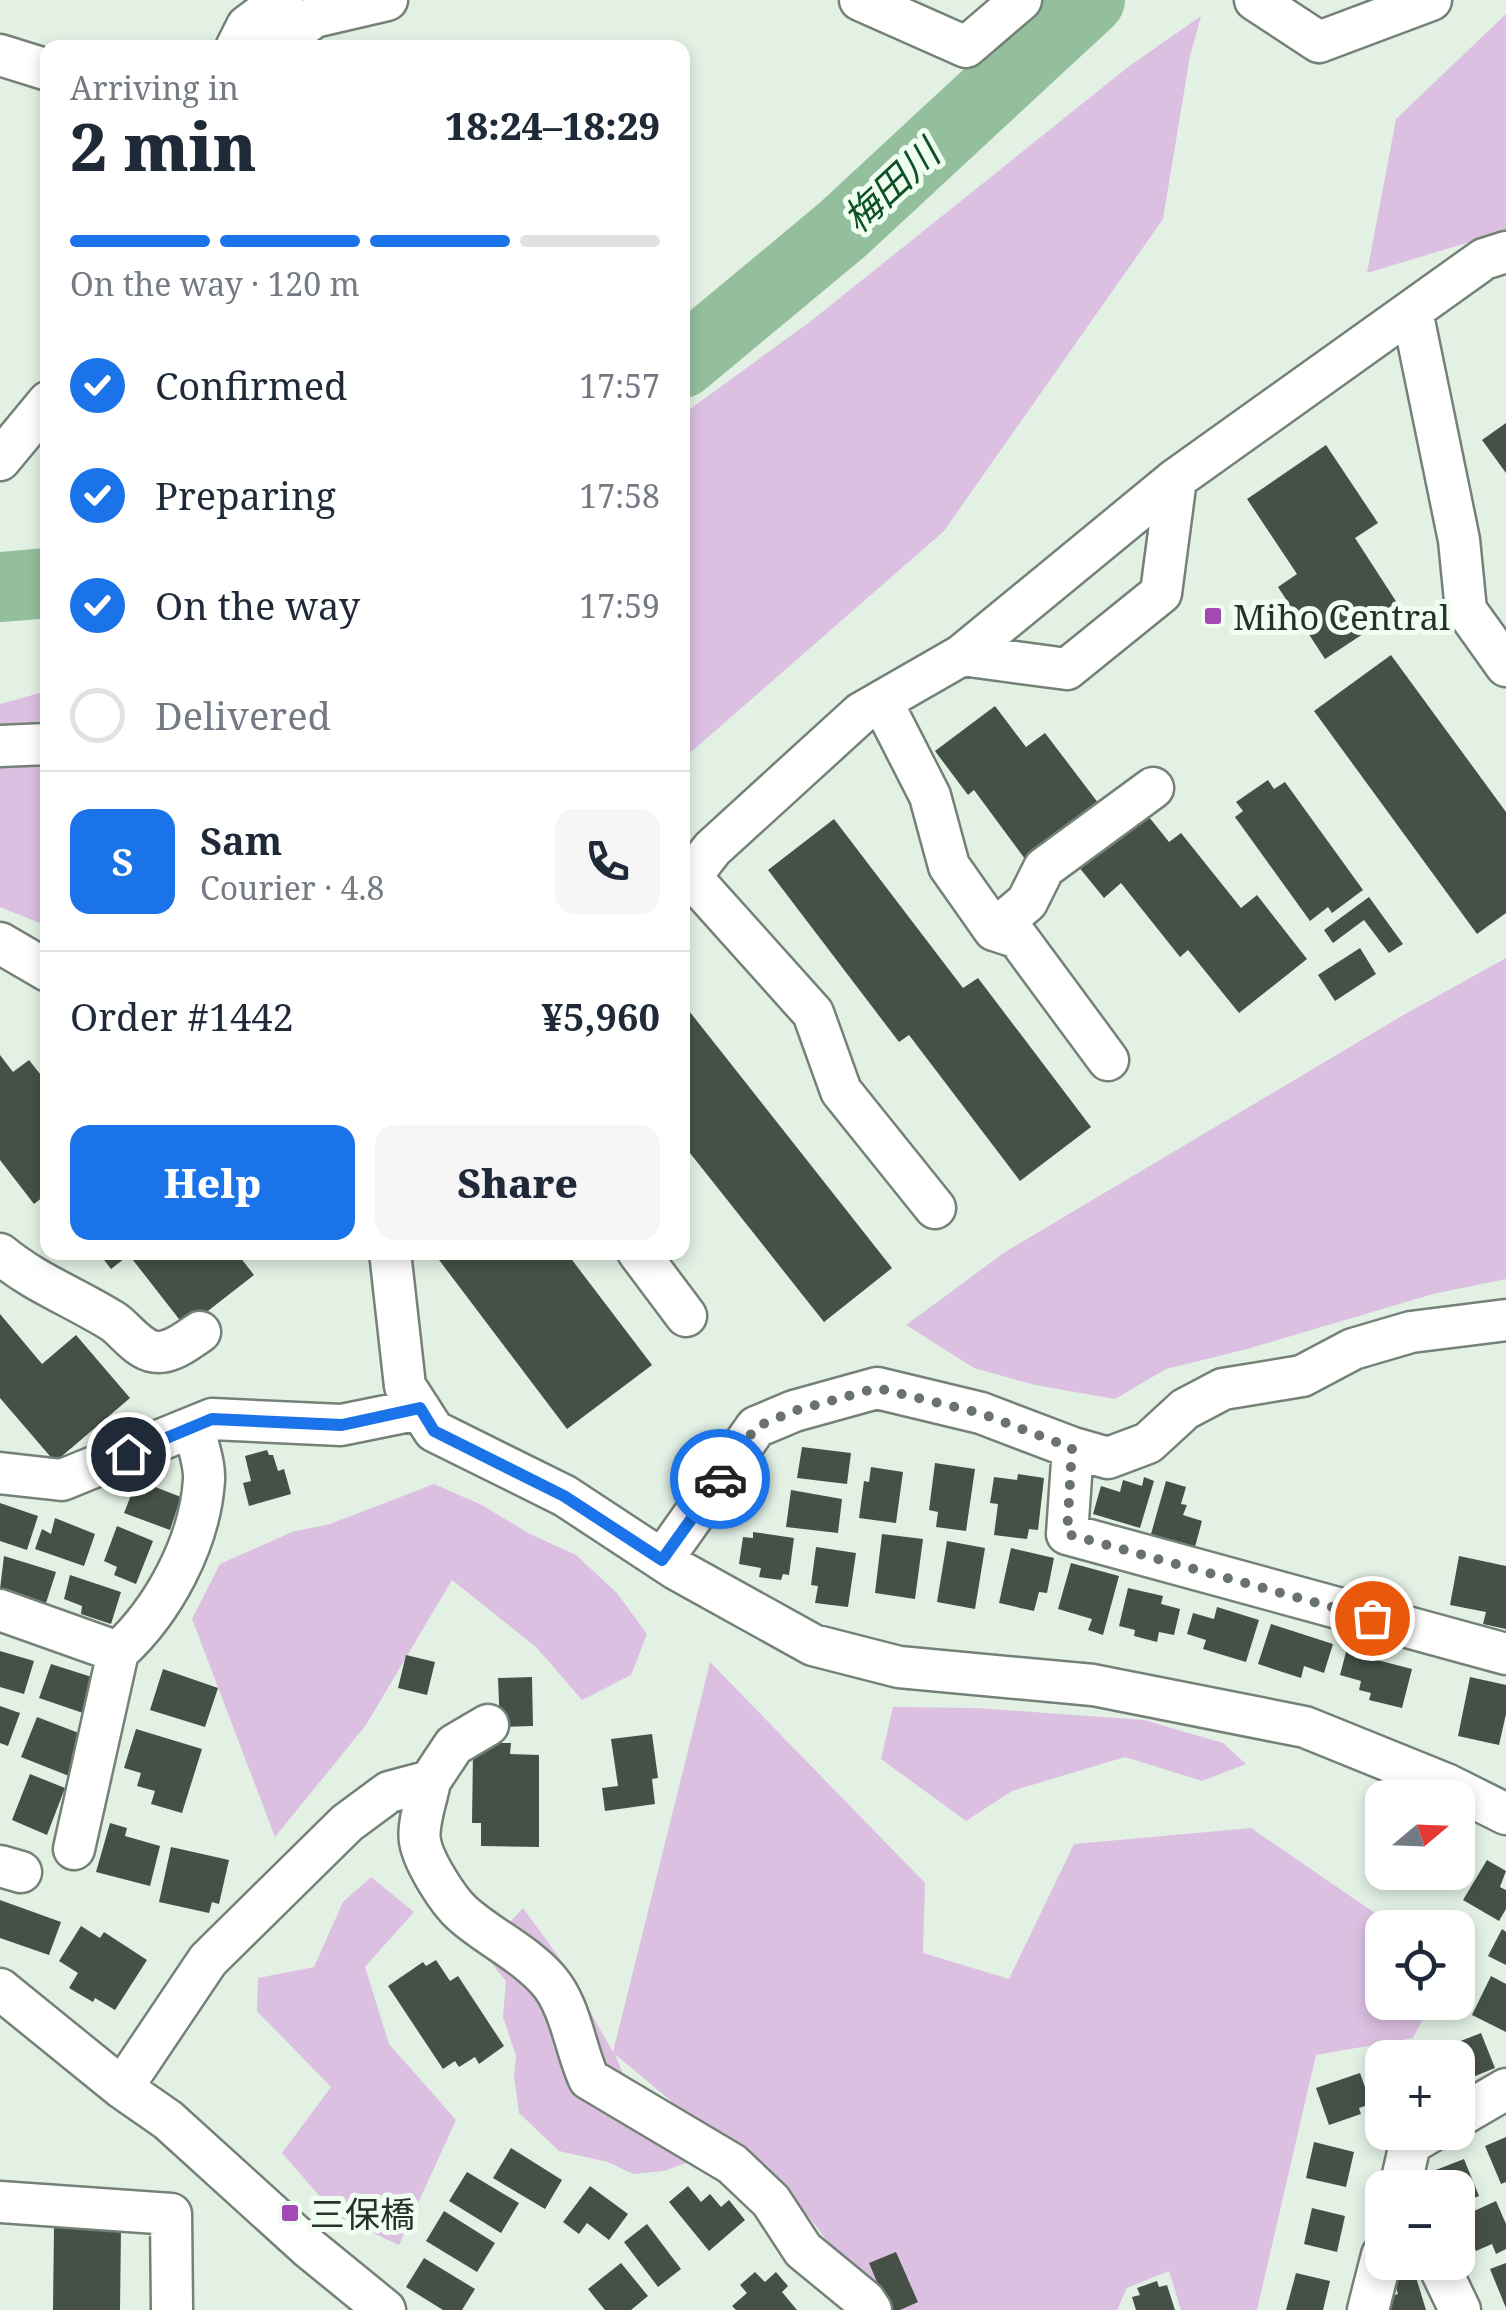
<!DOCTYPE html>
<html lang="en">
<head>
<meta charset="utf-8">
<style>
	body { margin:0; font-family:"Noto Serif","Noto Sans JP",serif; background:#f6f6f7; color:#1f2937; height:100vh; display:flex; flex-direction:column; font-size:38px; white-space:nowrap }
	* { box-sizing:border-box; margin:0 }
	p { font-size:32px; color:#747a83 }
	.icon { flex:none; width:55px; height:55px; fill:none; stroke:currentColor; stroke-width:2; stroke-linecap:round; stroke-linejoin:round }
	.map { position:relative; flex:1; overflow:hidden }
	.drawer { position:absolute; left:40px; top:40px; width:650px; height:1220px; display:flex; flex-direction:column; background:#fff; border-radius:20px; box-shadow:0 5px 15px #0003 }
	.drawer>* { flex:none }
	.needle { width:65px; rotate:71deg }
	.buttons { position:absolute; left:1365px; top:1780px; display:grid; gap:20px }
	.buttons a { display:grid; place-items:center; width:110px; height:110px; border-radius:20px; background:#fff; box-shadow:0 5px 15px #0003; font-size:50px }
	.pin { position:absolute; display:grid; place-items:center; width:85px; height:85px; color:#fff; margin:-42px; border:5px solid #fff; border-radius:50%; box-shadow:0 2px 10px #0007 }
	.courier { position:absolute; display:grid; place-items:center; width:100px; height:100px; margin:-50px; border:8px solid #1a73e8; border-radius:50%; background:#fff; color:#222; box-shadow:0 2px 12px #0007 }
	.summary em { font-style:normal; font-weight:800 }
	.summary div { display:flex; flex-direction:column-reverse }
	.summary { display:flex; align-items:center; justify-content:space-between; height:170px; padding:0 30px }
	h1 { font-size:65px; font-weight:800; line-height:75px }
	.bar { display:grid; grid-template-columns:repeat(4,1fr); gap:15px 10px; align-content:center; height:120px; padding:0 30px }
	.bar i { height:12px; border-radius:8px; background:#e0e1e3 }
	.bar .on { background:#1a73e8 }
	.bar p { grid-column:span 4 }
	.line { display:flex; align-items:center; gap:25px; padding:0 30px; border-top:2px solid #e0e1e3 }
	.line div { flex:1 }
	.round { display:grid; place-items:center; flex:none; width:105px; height:105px; border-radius:20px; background:#f6f6f7 }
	ol { padding:0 30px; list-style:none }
	li { display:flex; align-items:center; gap:30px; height:110px }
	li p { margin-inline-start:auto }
	li .icon { padding:10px; border-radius:50%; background:#1a73e8; color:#fff; stroke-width:4 }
	li:last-child { color:#747a83 }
	li i { width:55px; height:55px; border:5px solid #e0e1e3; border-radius:50% }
	.primary-button { display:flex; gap:20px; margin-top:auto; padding:20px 30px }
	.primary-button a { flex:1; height:115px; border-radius:20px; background:#1a73e8; color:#fff; font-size:40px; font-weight:800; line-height:115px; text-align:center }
	.primary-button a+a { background:#f6f6f7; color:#1f2937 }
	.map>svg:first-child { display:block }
	.green { fill:#dcc0e1 }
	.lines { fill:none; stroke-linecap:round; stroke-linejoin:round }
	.river { stroke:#94bf9c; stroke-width:70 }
	.building { fill:#455147 }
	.minor-casing { stroke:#748176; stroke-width:45 }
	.minor { stroke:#fff; stroke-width:40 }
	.done { stroke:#6a736b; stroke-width:10; stroke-dasharray:0 18 }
	.route { stroke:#1a73e8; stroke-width:12 }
	.poi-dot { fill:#a449b4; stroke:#f0fef2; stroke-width:4 }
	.labels { text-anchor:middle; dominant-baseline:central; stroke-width:10; stroke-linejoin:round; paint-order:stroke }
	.poi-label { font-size:35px; fill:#292f2a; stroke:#f0fef2; text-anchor:start }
	.water-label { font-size:38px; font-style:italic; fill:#0d5125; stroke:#f0fef2 }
</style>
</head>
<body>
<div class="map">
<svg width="1506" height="2310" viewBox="0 0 1506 2310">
	<rect width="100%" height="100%" fill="#e3f1e5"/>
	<path class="green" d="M1506 14V231L1367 273 1396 119Z
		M1201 16 1190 56 1163 219 944 531 683 759V414L811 321 1128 67Z
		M47 691V926L0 907V704Z
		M1506 958V1279L1433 1294 1247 1349 1166 1369 1115 1399 1035 1385 974 1368 906 1325 1005 1252 1407 1013Z
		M434 1484 482 1505 530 1534 576 1555 617 1593 647 1634 631 1675 582 1700 536 1647 452 1580 366 1725 275 1837 192 1619 220 1564 292 1532 330 1524Z
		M710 1662 925 1883 923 1953 1009 1979 1074 1844 1251 1828 1388 1922 1406 1927 1382 1928V2002L1431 2003 1413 2038 1316 2055 1257 2310H1181L1169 2271 1127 2288 1117 2310H879L809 2217 615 2054 626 2081 694 2160 664 2171 633 2174 608 2162 559 2151 519 2113 514 2076 516 2056 503 2017 506 1981 475 1943 450 1926 509 1923 523 1908 561 1960 613 2052Z
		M893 1707 977 1708 1144 1720 1223 1743 1246 1764 1202 1781 1125 1757 1012 1791 966 1821 881 1759Z
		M371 1877 414 1912 365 1967 389 2044 456 2120 399 2245 338 2217 282 2153 331 2087 257 2011 258 1978 314 1967 343 1902Z"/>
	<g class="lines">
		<path class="river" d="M682 363 843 229 1090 0
			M0 587 48 583"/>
	</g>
	<path class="building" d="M1506 423V473L1482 440Z
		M1326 445 1378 523 1355 538 1401 609 1325 659 1278 587 1297 574 1247 499Z
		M1391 655 1506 812V913L1477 934 1314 711Z
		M995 706 1026 747 1045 733 1099 804 1025 859 974 790 968 795 935 751Z
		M1268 780 1274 789 1285 782 1363 890 1332 913 1328 907 1310 921 1235 817 1243 811 1236 802Z
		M1145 812 1169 842 1181 833 1241 908 1257 895 1307 959 1239 1013 1188 950 1180 957 1121 883 1104 898 1078 866Z
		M834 819 963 988 978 978 1091 1127 1020 1181 909 1035 899 1042 768 870Z
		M1369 897 1403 944 1389 953 1364 920 1333 943 1324 930Z
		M1360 948 1376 974 1335 1001 1318 975Z
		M682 1002 892 1268 824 1322 682 1143Z
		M0 1055 13 1072 29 1060 48 1084V1193L34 1204 0 1160Z
		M98 1252H236L254 1275 186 1328 129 1255 111 1269Z
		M433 1252H566L652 1365 567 1429Z
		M0 1314 42 1364 76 1335 130 1398 55 1462 0 1398Z
		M802 1447 851 1453 847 1484 797 1478Z
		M267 1450 269 1455H273L278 1471 284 1469 291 1494 249 1506 243 1483 251 1481 245 1456Z
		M935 1463 975 1469 966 1531 936 1527 938 1512 929 1510Z
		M871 1467 903 1472 896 1523 859 1518 864 1481 869 1482Z
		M1018 1474 1044 1478 1038 1530 1029 1529 1027 1539 994 1535 998 1504 990 1503 994 1477 1017 1480Z
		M1144 1477 1154 1481 1140 1528 1093 1514 1101 1486 1120 1492 1123 1480 1142 1486Z
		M137 1480 181 1497 170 1530 124 1513Z
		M1166 1481 1186 1487 1181 1504 1187 1505 1183 1515 1202 1521 1195 1547 1151 1534Z
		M791 1490 842 1499 838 1533 786 1527Z
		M0 1503 38 1516 27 1550 0 1541Z
		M55 1518 95 1534 84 1566 35 1549 42 1529 51 1534Z
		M117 1526 153 1541 136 1584 114 1575 117 1567 104 1561Z
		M753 1532 794 1538 789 1575 783 1574 781 1580 759 1577 761 1568 739 1564 743 1537 753 1538Z
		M882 1534 923 1539 915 1599 875 1593Z
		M947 1541 985 1548 975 1609 937 1602Z
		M816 1547 856 1553 848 1607 815 1603 818 1586 811 1585Z
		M1011 1548 1054 1558 1047 1593 1039 1592 1034 1611 999 1603Z
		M4 1556 56 1572 46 1603 0 1589Z
		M1459 1556 1506 1566V1629L1483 1624 1486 1612 1450 1605Z
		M1071 1563 1119 1576 1103 1635 1088 1630 1092 1619 1058 1609Z
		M70 1575 121 1592 111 1624 81 1614 82 1606 64 1599Z
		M1128 1588 1163 1596 1161 1604 1180 1609 1174 1635 1159 1632 1157 1642 1134 1636 1135 1630 1119 1626Z
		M1217 1607 1259 1620 1246 1662 1203 1649 1206 1640 1187 1634 1193 1613 1214 1619Z
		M1271 1624 1333 1644 1324 1673 1304 1666 1301 1678 1258 1664Z
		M0 1651 34 1661 24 1694 0 1687Z
		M1346 1652 1412 1669 1402 1708 1369 1700 1371 1693 1359 1690 1361 1681 1340 1675Z
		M406 1655 435 1662 427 1695 398 1688Z
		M51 1664 98 1679 86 1714 39 1698Z
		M163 1669 218 1688 205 1727 150 1710Z
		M532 1677 533 1726 500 1727 498 1678Z
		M1470 1677 1506 1685V1714L1499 1745 1458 1736Z
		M0 1706 20 1713 8 1746 0 1743Z
		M37 1717 84 1735 69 1776 21 1757Z
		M136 1729 202 1749 182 1813 151 1804 155 1791 137 1786 141 1773 124 1768Z
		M652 1734 658 1778 652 1779 655 1804 605 1811 602 1788 618 1786 611 1739Z
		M487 1743H511L510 1754 539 1755V1847L481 1846V1823H472L473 1751H487Z
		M30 1774 65 1788 47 1835 12 1820Z
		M110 1823 127 1828 125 1836 160 1846 150 1886 96 1872Z
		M171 1847 229 1860 219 1904 212 1902 209 1913 159 1902Z
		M1487 1860 1506 1871 1500 1887 1506 1890V1909L1499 1921 1463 1900Z
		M0 1900 61 1922 49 1955 0 1938Z
		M81 1926 100 1938 104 1932 147 1960 115 2010 95 1998 93 2002 69 1988 78 1973 59 1961Z
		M1502 1929 1506 1932V1965L1488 1956Z
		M436 1960 450 1981 458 1976 504 2046 479 2064 475 2057 459 2067 455 2061 443 2069 388 1986 423 1962 426 1966Z
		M1491 1976 1506 1984V2032L1472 2015Z
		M1481 2033 1495 2068 1458 2083V2058H1437L1435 2051Z
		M1360 2073 1371 2104 1359 2108 1361 2114 1329 2125 1316 2088Z
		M1506 2137V2182L1501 2184 1485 2146Z
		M1314 2142 1354 2152 1346 2187 1306 2178Z
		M511 2148 562 2180 545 2209 493 2178Z
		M1464 2159 1479 2196 1458 2205V2188H1434L1428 2173Z
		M467 2172 519 2203 501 2233 449 2201Z
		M590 2186 628 2214 609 2240 587 2223 579 2234 563 2222Z
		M688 2186 701 2202 710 2194 721 2207 729 2200 745 2220 709 2251 669 2202Z
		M1496 2201 1506 2224V2249L1496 2254 1492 2244 1476 2251 1461 2217Z
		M1312 2208 1345 2216 1337 2252 1304 2244Z
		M444 2211 495 2243 477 2272 426 2241Z
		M647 2224 681 2269 658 2287 624 2242Z
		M54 2226 121 2227 120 2310H53Z
		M896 2252 918 2302 900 2310H889L869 2263Z
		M424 2258 475 2289 462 2310H443L406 2287Z
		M621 2263 648 2296 631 2310H605L588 2289Z
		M1506 2263V2308L1490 2269Z
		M755 2272 765 2282 776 2272 788 2286 782 2292 797 2310H736L732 2306 747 2293 740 2285Z
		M1296 2273 1330 2281 1323 2310H1286Z
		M1415 2274 1426 2310H1388L1384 2298 1398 2294 1394 2281Z
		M1157 2281 1159 2287 1167 2285 1175 2310H1136L1132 2297 1140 2295 1137 2288Z"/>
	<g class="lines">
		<defs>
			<path id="minor" d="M860 0 966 47 1021 0
				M1255 0 1319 42 1431 0
				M236 48 247 26 282 0
				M273 48 314 17 387 0
				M0 55 48 70
				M1412 311 1459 540 1466 610 1506 666
				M0 460 48 402
				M962 655 1067 669 1161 593 1176 479
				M882 702 930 796 949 866 994 930 1018 938 1108 1060
				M0 746 48 744
				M691 877 813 1013 841 1091 935 1208
				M682 888 712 849 861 713 962 655 1176 479 1484 259 1506 252
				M994 930 1027 902 1044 868 1153 788
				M0 943 48 971
				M390 1252 405 1386 434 1431 565 1496 676 1569 813 1645 899 1667 1093 1685 1305 1727 1446 1784 1506 1814
				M638 1252 686 1316
				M0 1254C35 1283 76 1298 114 1322 126 1331 136 1346 151 1351 169 1356 186 1341 200 1332
				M1073 1448 1108 1458 1148 1443 1185 1409 1223 1389 1302 1376 1353 1349 1411 1332 1506 1320
				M0 1473 62 1480 212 1419 341 1425 420 1409
				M662 1560 756 1427 794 1411 877 1388 981 1413 1073 1448 1067 1534 1506 1654
				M0 1610 118 1652 74 1849
				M118 1652C164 1610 200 1542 204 1480 205 1463 197 1444 194 1427
				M430 1781C427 1799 417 1824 420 1841 423 1861 448 1901 463 1914 490 1938 523 1952 548 1980 571 2006 575 2049 589 2079L732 2164 771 2201 803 2250 865 2301 871 2310
				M0 1866 21 1872
				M0 1989 122 2088 168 2120 309 2248 385 2310
				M122 2088 208 1960 347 1823 389 1792 430 1781 454 1745 488 1725
				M1458 2117 1506 2089
				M1400 2188 1410 2144 1430 2132
				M0 2202 171 2214 172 2310
				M1437 2262 1460 2310
				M1368 2310 1382 2255"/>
		</defs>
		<use href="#minor" class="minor-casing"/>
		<use href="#minor" class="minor"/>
	</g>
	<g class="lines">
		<path class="done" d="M720 1479 756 1427 794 1411 877 1388 980 1413 1072 1448 1067 1534 1372 1618"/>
		<path class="route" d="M128 1454 212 1419 342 1425 420 1408 434 1431 564 1496 662 1560 720 1479"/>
	</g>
	<g class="poi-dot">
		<rect x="1203" y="606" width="20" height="20" rx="5"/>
		<rect x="280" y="2203" width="20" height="20" rx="5"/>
	</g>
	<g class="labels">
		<g class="poi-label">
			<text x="1233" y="616">Miho Central</text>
			<text x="310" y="2213">三保橋</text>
		</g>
		<g class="water-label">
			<text transform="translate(890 185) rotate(-43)">梅田川</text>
		</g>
	</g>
</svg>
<div class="buttons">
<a><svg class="needle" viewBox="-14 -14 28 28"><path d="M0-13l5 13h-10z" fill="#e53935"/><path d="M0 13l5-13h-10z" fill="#747a83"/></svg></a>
<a><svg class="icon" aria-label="locate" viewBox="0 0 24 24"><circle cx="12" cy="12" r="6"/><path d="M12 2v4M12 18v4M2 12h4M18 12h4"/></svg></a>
<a>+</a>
<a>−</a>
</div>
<div class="pin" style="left:1372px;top:1618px;background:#ea580c"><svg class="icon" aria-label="bag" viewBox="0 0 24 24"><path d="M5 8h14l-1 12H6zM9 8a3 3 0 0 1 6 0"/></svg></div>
<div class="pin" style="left:128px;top:1454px;background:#1f2937"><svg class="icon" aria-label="home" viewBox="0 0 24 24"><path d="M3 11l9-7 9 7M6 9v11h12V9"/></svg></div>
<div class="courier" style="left:720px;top:1479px"><svg class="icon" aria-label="car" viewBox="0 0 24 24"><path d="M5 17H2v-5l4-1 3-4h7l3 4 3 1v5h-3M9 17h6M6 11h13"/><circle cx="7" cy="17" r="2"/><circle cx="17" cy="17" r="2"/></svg></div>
<section class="drawer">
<div class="summary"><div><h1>2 min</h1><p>Arriving in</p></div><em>18:24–18:29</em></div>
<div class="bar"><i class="on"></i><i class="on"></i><i class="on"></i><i></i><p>On the way · 120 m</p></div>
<ol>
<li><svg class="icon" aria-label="check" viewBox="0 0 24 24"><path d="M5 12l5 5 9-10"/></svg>Confirmed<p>17:57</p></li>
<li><svg class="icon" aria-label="check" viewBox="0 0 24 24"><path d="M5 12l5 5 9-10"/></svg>Preparing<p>17:58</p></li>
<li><svg class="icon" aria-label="check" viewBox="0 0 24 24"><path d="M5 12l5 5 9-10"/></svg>On the way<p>17:59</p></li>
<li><i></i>Delivered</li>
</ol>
<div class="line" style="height:180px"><b class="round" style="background:#1a73e8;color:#fff">S</b><div><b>Sam</b><p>Courier · 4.8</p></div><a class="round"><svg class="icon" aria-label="phone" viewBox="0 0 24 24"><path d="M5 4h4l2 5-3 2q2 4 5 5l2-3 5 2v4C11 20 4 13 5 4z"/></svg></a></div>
<div class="line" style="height:130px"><div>Order #1442</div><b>¥5,960</b></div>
<div class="primary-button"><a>Help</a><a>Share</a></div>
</section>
</div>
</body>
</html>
